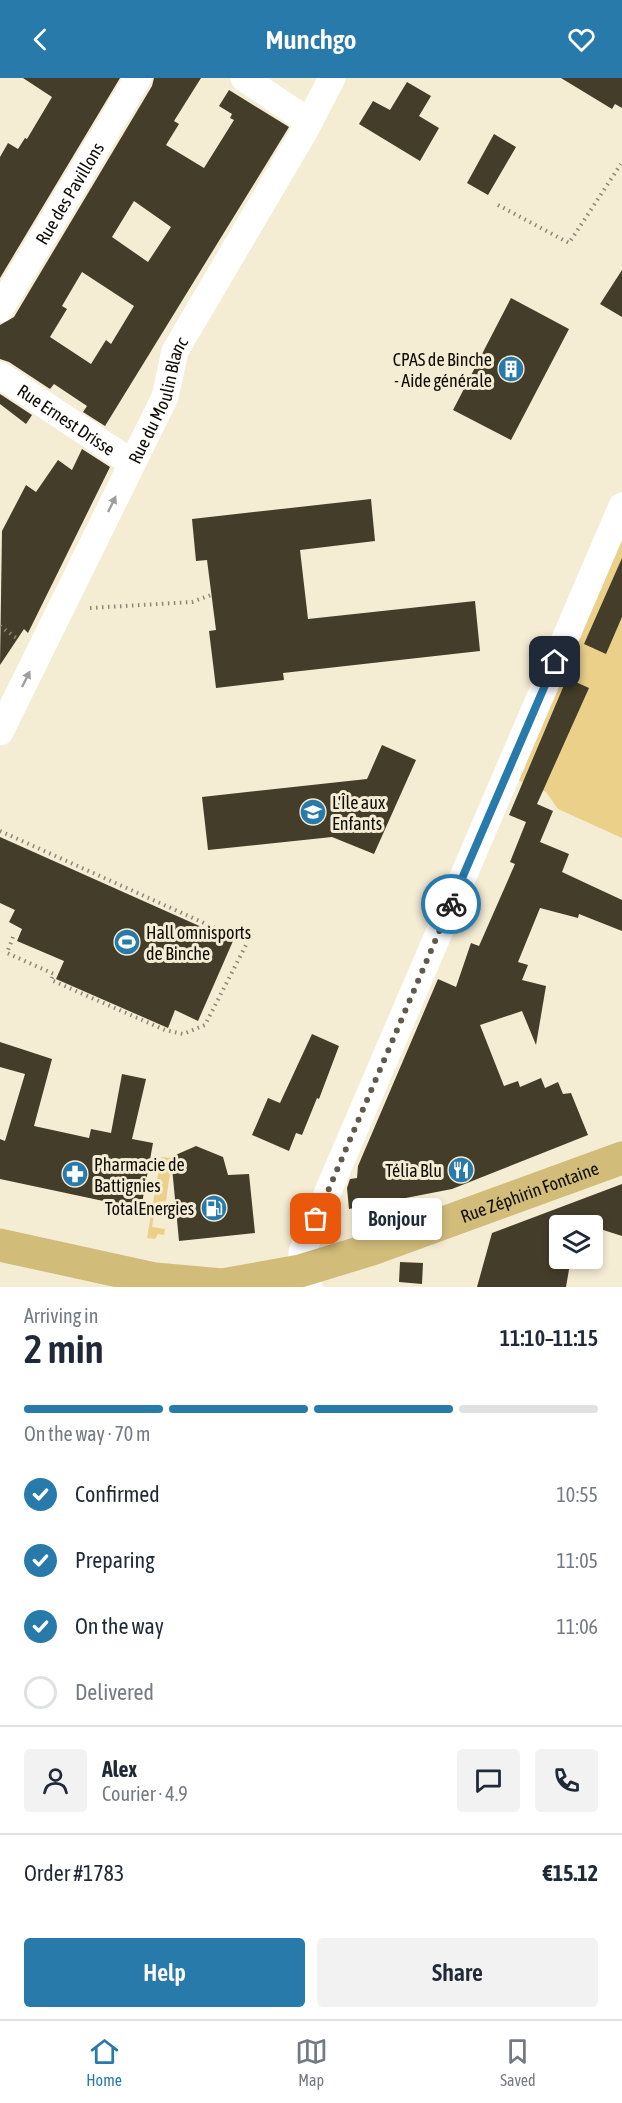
<!DOCTYPE html>
<html lang="en">
<head>
<meta charset="utf-8">
<style>
	body { margin:0; font-family:"Asap Condensed",sans-serif; background:#f2f2f3; color:#1f2937; height:100vh; display:flex; flex-direction:column; font-size:22px; white-space:nowrap }
	* { box-sizing:border-box; margin:0 }
	p { font-size:20px; color:#747a83 }
	.icon { flex:none; width:33px; height:33px; fill:none; stroke:currentColor; stroke-width:2; stroke-linecap:round; stroke-linejoin:round }
	.map { position:relative; height:1209px; overflow:hidden }
	.details { display:flex; flex-direction:column; background:#fff; flex:1 }
	.details>* { flex:none }
	.tools { position:absolute; left:549px; top:1137px; display:grid; gap:12px }
	.tools a { display:grid; place-items:center; width:54px; height:54px; border-radius:6px; background:#fff; box-shadow:0 3px 9px #0003; font-size:30px }
	.pin { position:absolute; display:grid; place-items:center; width:51px; height:51px; color:#fff; margin:-26px; border-radius:12px; box-shadow:0 3px 9px #0006 }
	.courier { position:absolute; display:grid; place-items:center; width:60px; height:60px; margin:-30px; border:4px solid #287aab; border-radius:50%; background:#fff; color:#222; box-shadow:0 2px 8px #0007 }
	.bubble { position:absolute; height:42px; border-radius:6px; background:#fff; box-shadow:0 3px 9px #0003; font-size:20px; font-weight:600; line-height:42px; text-align:center }
	.headline em { font-style:normal; font-weight:600 }
	.headline div { display:flex; flex-direction:column-reverse }
	.headline { display:flex; align-items:center; justify-content:space-between; height:102px; padding:0 24px }
	h1 { font-size:39px; font-weight:600; line-height:45px }
	.bar { display:grid; grid-template-columns:repeat(4,1fr); gap:9px 6px; align-content:center; height:72px; padding:0 24px }
	.bar i { height:8px; border-radius:4px; background:#e0e1e3 }
	.bar .on { background:#287aab }
	.bar p { grid-column:span 4 }
	.line { display:flex; align-items:center; gap:15px; padding:0 24px; border-top:2px solid #e0e1e3 }
	.line div { flex:1 }
	.round { display:grid; place-items:center; flex:none; width:63px; height:63px; border-radius:6px; background:#f2f2f3 }
	ol { padding:0 24px; list-style:none }
	li { display:flex; align-items:center; gap:18px; height:66px }
	li p { margin-inline-start:auto }
	li .icon { padding:6px; border-radius:50%; background:#287aab; color:#fff; stroke-width:4 }
	li:last-child { color:#747a83 }
	li i { width:33px; height:33px; border:3px solid #e0e1e3; border-radius:50% }
	.action { display:flex; gap:12px; margin-top:auto; padding:12px 24px }
	.action a { flex:1; height:69px; border-radius:6px; background:#287aab; color:#fff; font-size:24px; font-weight:600; line-height:69px; text-align:center }
	.action a+a { background:#f2f2f3; color:#1f2937 }
	header { display:flex; justify-content:space-between; align-items:center; height:78px; padding:0 24px; background:#287aab; color:#fff; font-size:27px; font-weight:600 }
	.tab-bar { display:flex; justify-content:space-around; align-items:center; height:84px; border-top:2px solid #e0e1e3; background:#fff; font-size:16px; color:#747a83 }
	.tab-bar a { display:grid; justify-items:center; gap:3px }
	.tab-bar .on { color:#287aab }
	.map>svg:first-child { display:block }
	.grass { fill:#ebd08a }
	.building { fill:#443d29; fill-rule:evenodd }
	.lines { fill:none; stroke-linecap:round; stroke-linejoin:round }
	.path { stroke:#8d8777; stroke-width:4; stroke-dasharray:1.5 4.5; stroke-linecap:butt }
	.minor { stroke:#fff; stroke-width:27 }
	.major { stroke:#d1bc79; stroke-width:33 }
	.oneway { fill:#9f9e9b }
	.done { stroke:#605a4d; stroke-width:6; stroke-dasharray:0 10.8 }
	.route { stroke:#287aab; stroke-width:8 }
	.labels { text-anchor:middle; dominant-baseline:central; stroke-width:6; stroke-linejoin:round; paint-order:stroke }
	.street-label { font-size:18px; fill:#0f0c05; stroke:#f5ecd4 }
	.poi-label { font-size:18px; fill:#0f0c05; stroke:#f5ecd4; text-anchor:end }
</style>
</head>
<body>
<header><svg class="icon" aria-label="back" viewBox="0 0 24 24"><path d="M15 5l-7 7 7 7"/></svg>Munchgo<svg class="icon" aria-label="heart" viewBox="0 0 24 24"><path d="M12 20l-8-8c-3-5 5-10 8-4 3-6 11-1 8 4z"/></svg></header>
<div class="map">
<svg width="622" height="1209" viewBox="0 0 622 1209">
	<rect width="100%" height="100%" fill="#f5ecd4"/>
	<path class="grass" d="M622 460V760L558 731 546 714 517 702Z
		M161 1079 172 1080 166 1123 156 1124 152 1149 165 1151 164 1157 158 1156 155 1161 147 1160Z"/>
	<path class="building" d="M23 0H120L0 200V79L8 65 18 71 25 60 27 61 52 19Z
		M154 0H201L174 43 179 46 166 67 204 90 234 42 230 40 232 36 219 28 229 12 289 49 105 348 83 334 87 328 54 306 50 311 9 284 0 281V247L14 239 152 8ZM134 123 171 149 148 184 112 159ZM82 194 134 228 111 266 106 262 91 286 50 259 67 231 62 228Z
		M561 0H622V30L615 26 612 31Z
		M407 4 431 18 419 38 439 50 420 83 359 46 373 23 390 32Z
		M494 56 516 69 488 117 467 105Z
		M622 192V239L600 226Z
		M511 220 569 251 511 362 453 332Z
		M0 316 32 337 26 346 0 326Z
		M82 371 110 389 28 555 24 551 0 587 2 453 26 407 36 414 58 382 72 392Z
		M371 421 375 463 300 472 308 541 475 523 480 573 283 595 284 602 216 610 209 553 216 552 207 482 196 483 192 441Z
		M622 480V539L606 576 584 566Z
		M567 600 589 610 537 726 553 733 540 764 569 776 562 794 622 822V853L579 836 578 840 540 830 518 884 528 887 522 902 546 908 536 967 522 933 480 947 504 1008 518 1003 520 1009 541 1000 545 1010 558 1004 563 1016 571 1015 588 1057 452 1111 349 1131 347 1110 350 1101 357 1100 358 1088 438 901 456 909 471 865 479 868 515 786 510 784 526 744 509 737Z
		M382 667 416 682 374 776 332 759 208 772 202 719 367 701Z
		M0 759 233 863 198 943 175 932 168 950 56 901 64 883 17 863 22 851 9 844 15 832 0 825Z
		M312 956 339 968 319 1021 317 1020 302 1057 296 1055 289 1073 252 1057 268 1020 280 1025Z
		M0 964 52 981 34 1048 89 1060 91 1051 111 1055 122 996 146 1001 132 1061 153 1065 141 1131 0 1101V1061L5 1063 25 996 0 989Z
		M196 1068 223 1079 228 1097 249 1096 255 1155 179 1163 171 1079Z
		M622 1106V1158L597 1150 598 1179H592V1148H560V1180H571L566 1209H477L492 1155Z
		M400 1184 423 1185 422 1206 399 1204Z"/>
	<g class="lines">
		<path class="path" d="M498 127 569 165 621 86
			M90 530 192 524 211 517
			M0 548 19 562
			M0 753 233 858 239 864
			M13 859 7 875 54 896 51 902 165 952 183 956 205 947 246 867"/>
		<g class="minor">
			<path d="M244 0 309 44"/>
			<path id="s1" d="M0 231 138 0"/>
			<path id="s2" d="M0 297 132 385"/>
			<path id="s3" d="M0 654 165 319 175 273 304 54 332 0"/>
			<path d="M309 1209 300 1193 302 1174 622 428"/>
		</g>
		<path class="major" id="s4" d="M0 1167 155 1201 222 1207 300 1193 372 1171 622 1080"/>
	</g>
	<defs><path id="oneway-solid" d="M-6-.8H1V-3.2L6.5 0L1 3.2V.8H-6Z" transform="scale(1.5)"/></defs>
	<g class="oneway">
		<use href="#oneway-solid" transform="translate(112 426) rotate(-64)"/>
		<use href="#oneway-solid" transform="translate(26 601) rotate(-64)"/>
	</g>
	<g class="lines">
		<path class="done" d="M316 1141 451 826"/>
		<path class="route" d="M451 826 555 584"/>
	</g>
	<defs>
		<symbol id="building-disc" viewBox="-11 -11 22 22"><circle r="9.5" fill="#287aab" stroke="#f5ecd4"/><path d="M-4-6H4V6H1V3H-1V6H-4ZM-2.5-4.3h1.7v1.8h-1.7ZM.8-4.3h1.7v1.8H.8ZM-2.5-1h1.7V.8h-1.7ZM.8-1h1.7V.8H.8Z" fill="#fff"/></symbol>
		<symbol id="school-disc" viewBox="-11 -11 22 22"><circle r="9.5" fill="#287aab" stroke="#f5ecd4"/><path d="M0-5L7-2L0 1L-7-2ZM-4 1L0 2.5L4 1V4Q0 6-4 4Z" fill="#fff"/></symbol>
		<symbol id="stadium-disc" viewBox="-11 -11 22 22"><circle r="9.5" fill="#287aab" stroke="#f5ecd4"/><path d="M0-5a6.5 5 0 1 0 0 10a6.5 5 0 1 0 0-10ZM-3.5-1.8h7v3.6h-7Z" fill="#fff"/></symbol>
		<symbol id="restaurant-disc" viewBox="-11 -11 22 22"><circle r="9.5" fill="#287aab" stroke="#f5ecd4"/><path d="M-5-6h1v4h1v-4h1v4h1v-4h1v5L-1.5 .5V6h-2V.5L-5-1ZM5-6V6H3V1.5H1.5Q1.5-4 5-6Z" fill="#fff"/></symbol>
		<symbol id="pharmacy-disc" viewBox="-11 -11 22 22"><circle r="9.5" fill="#287aab" stroke="#f5ecd4"/><path d="M-2-6h4v4h4v4h-4v4h-4v-4h-4v-4h4Z" fill="#fff"/></symbol>
		<symbol id="fuel-disc" viewBox="-11 -11 22 22"><circle r="9.5" fill="#287aab" stroke="#f5ecd4"/><path d="M-5.5-6h7V0h2V4h1.3V-2.5L3-4.5l.8-.8L6-3V5H2.5V1h-1V6h-7ZM-4.2-4.7v3.2H.2V-4.7Z" fill="#fff"/></symbol>
	</defs>
	<g fill-rule="evenodd">
		<use href="#building-disc" x="496" y="276" width="30" height="30"/>
		<use href="#school-disc" x="298" y="719" width="30" height="30"/>
		<use href="#stadium-disc" x="112" y="849" width="30" height="30"/>
		<use href="#restaurant-disc" x="446" y="1077" width="30" height="30"/>
		<use href="#pharmacy-disc" x="60" y="1081" width="30" height="30"/>
		<use href="#fuel-disc" x="199" y="1115" width="30" height="30"/>
	</g>
	<g class="labels">
		<g class="street-label">
			<text stroke="none"><textPath href="#s1" startOffset="135">Rue des Pavillons</textPath></text>
			<text stroke="none"><textPath href="#s3" startOffset="368">Rue du Moulin Blanc</textPath></text>
			<text stroke="none"><textPath href="#s2" startOffset="80">Rue Ernest Drisse</textPath></text>
			<text stroke="none"><textPath href="#s4" startOffset="548">Rue Zéphirin Fontaine</textPath></text>
		</g>
		<g class="poi-label">
			<text x="492" y="281">CPAS de Binche<tspan x="492" dy="21">- Aide générale</tspan></text>
			<text x="332" y="724" text-anchor="start">L'Île aux<tspan x="332" dy="21">Enfants</tspan></text>
			<text x="146" y="854" text-anchor="start">Hall omnisports<tspan x="146" dy="21">de Binche</tspan></text>
			<text x="94" y="1086" text-anchor="start">Pharmacie de<tspan x="94" dy="21">Battignies</tspan></text>
			<text x="442" y="1092">Télia Blu</text>
			<text x="194" y="1130">TotalEnergies</text>
		</g>
	</g>
</svg>
<div class="tools">
<a><svg class="icon" aria-label="layers" viewBox="0 0 24 24"><path d="M12 4l9 5-9 5-9-5zM3 14l9 5 9-5"/></svg></a>
</div>
<div class="pin" style="left:316px;top:1141px;background:#ea580c"><svg class="icon" aria-label="bag" viewBox="0 0 24 24"><path d="M5 8h14l-1 12H6zM9 8a3 3 0 0 1 6 0"/></svg></div>
<div class="pin" style="left:555px;top:584px;background:#1f2937"><svg class="icon" aria-label="home" viewBox="0 0 24 24"><path d="M3 11l9-7 9 7M6 9v11h12V9"/></svg></div>
<div class="courier" style="left:451px;top:826px"><svg class="icon" aria-label="bike" viewBox="0 0 24 24"><circle cx="6" cy="16" r="4"/><circle cx="18" cy="16" r="4"/><path d="M6 16l4-8h5l3 8M10 8l3 8H6M13 5h3"/></svg></div>
<div class="bubble" style="left:352px;top:1120px;width:90px">Bonjour</div>
</div>
<section class="details">
<div class="headline"><div><h1>2 min</h1><p>Arriving in</p></div><em>11:10–11:15</em></div>
<div class="bar"><i class="on"></i><i class="on"></i><i class="on"></i><i></i><p>On the way · 70 m</p></div>
<ol>
<li><svg class="icon" aria-label="check" viewBox="0 0 24 24"><path d="M5 12l5 5 9-10"/></svg>Confirmed<p>10:55</p></li>
<li><svg class="icon" aria-label="check" viewBox="0 0 24 24"><path d="M5 12l5 5 9-10"/></svg>Preparing<p>11:05</p></li>
<li><svg class="icon" aria-label="check" viewBox="0 0 24 24"><path d="M5 12l5 5 9-10"/></svg>On the way<p>11:06</p></li>
<li><i></i>Delivered</li>
</ol>
<div class="line" style="height:108px"><a class="round"><svg class="icon" aria-label="person" viewBox="0 0 24 24"><circle cx="12" cy="8" r="4"/><path d="M4 21q1-7 8-7t8 7"/></svg></a><div><b>Alex</b><p>Courier · 4.9</p></div><a class="round"><svg class="icon" aria-label="chat" viewBox="0 0 24 24"><path d="M4 5h16v11H9l-5 4z"/></svg></a><a class="round"><svg class="icon" aria-label="phone" viewBox="0 0 24 24"><path d="M5 4h4l2 5-3 2q2 4 5 5l2-3 5 2v4C11 20 4 13 5 4z"/></svg></a></div>
<div class="line" style="height:78px"><div>Order #1783</div><b>€15.12</b></div>
<div class="action"><a>Help</a><a>Share</a></div>
</section>
<nav class="tab-bar">
<a class="on"><svg class="icon" aria-label="home" viewBox="0 0 24 24"><path d="M3 11l9-7 9 7M6 9v11h12V9"/></svg>Home</a>
<a><svg class="icon" aria-label="map" viewBox="0 0 24 24"><path d="M3 6l6-2 6 2 6-2v14l-6 2-6-2-6 2zM9 4v14M15 6v14"/></svg>Map</a>
<a><svg class="icon" aria-label="saved" viewBox="0 0 24 24"><path d="M7 4h10v16l-5-4-5 4z"/></svg>Saved</a>
</nav>
</body>
</html>
